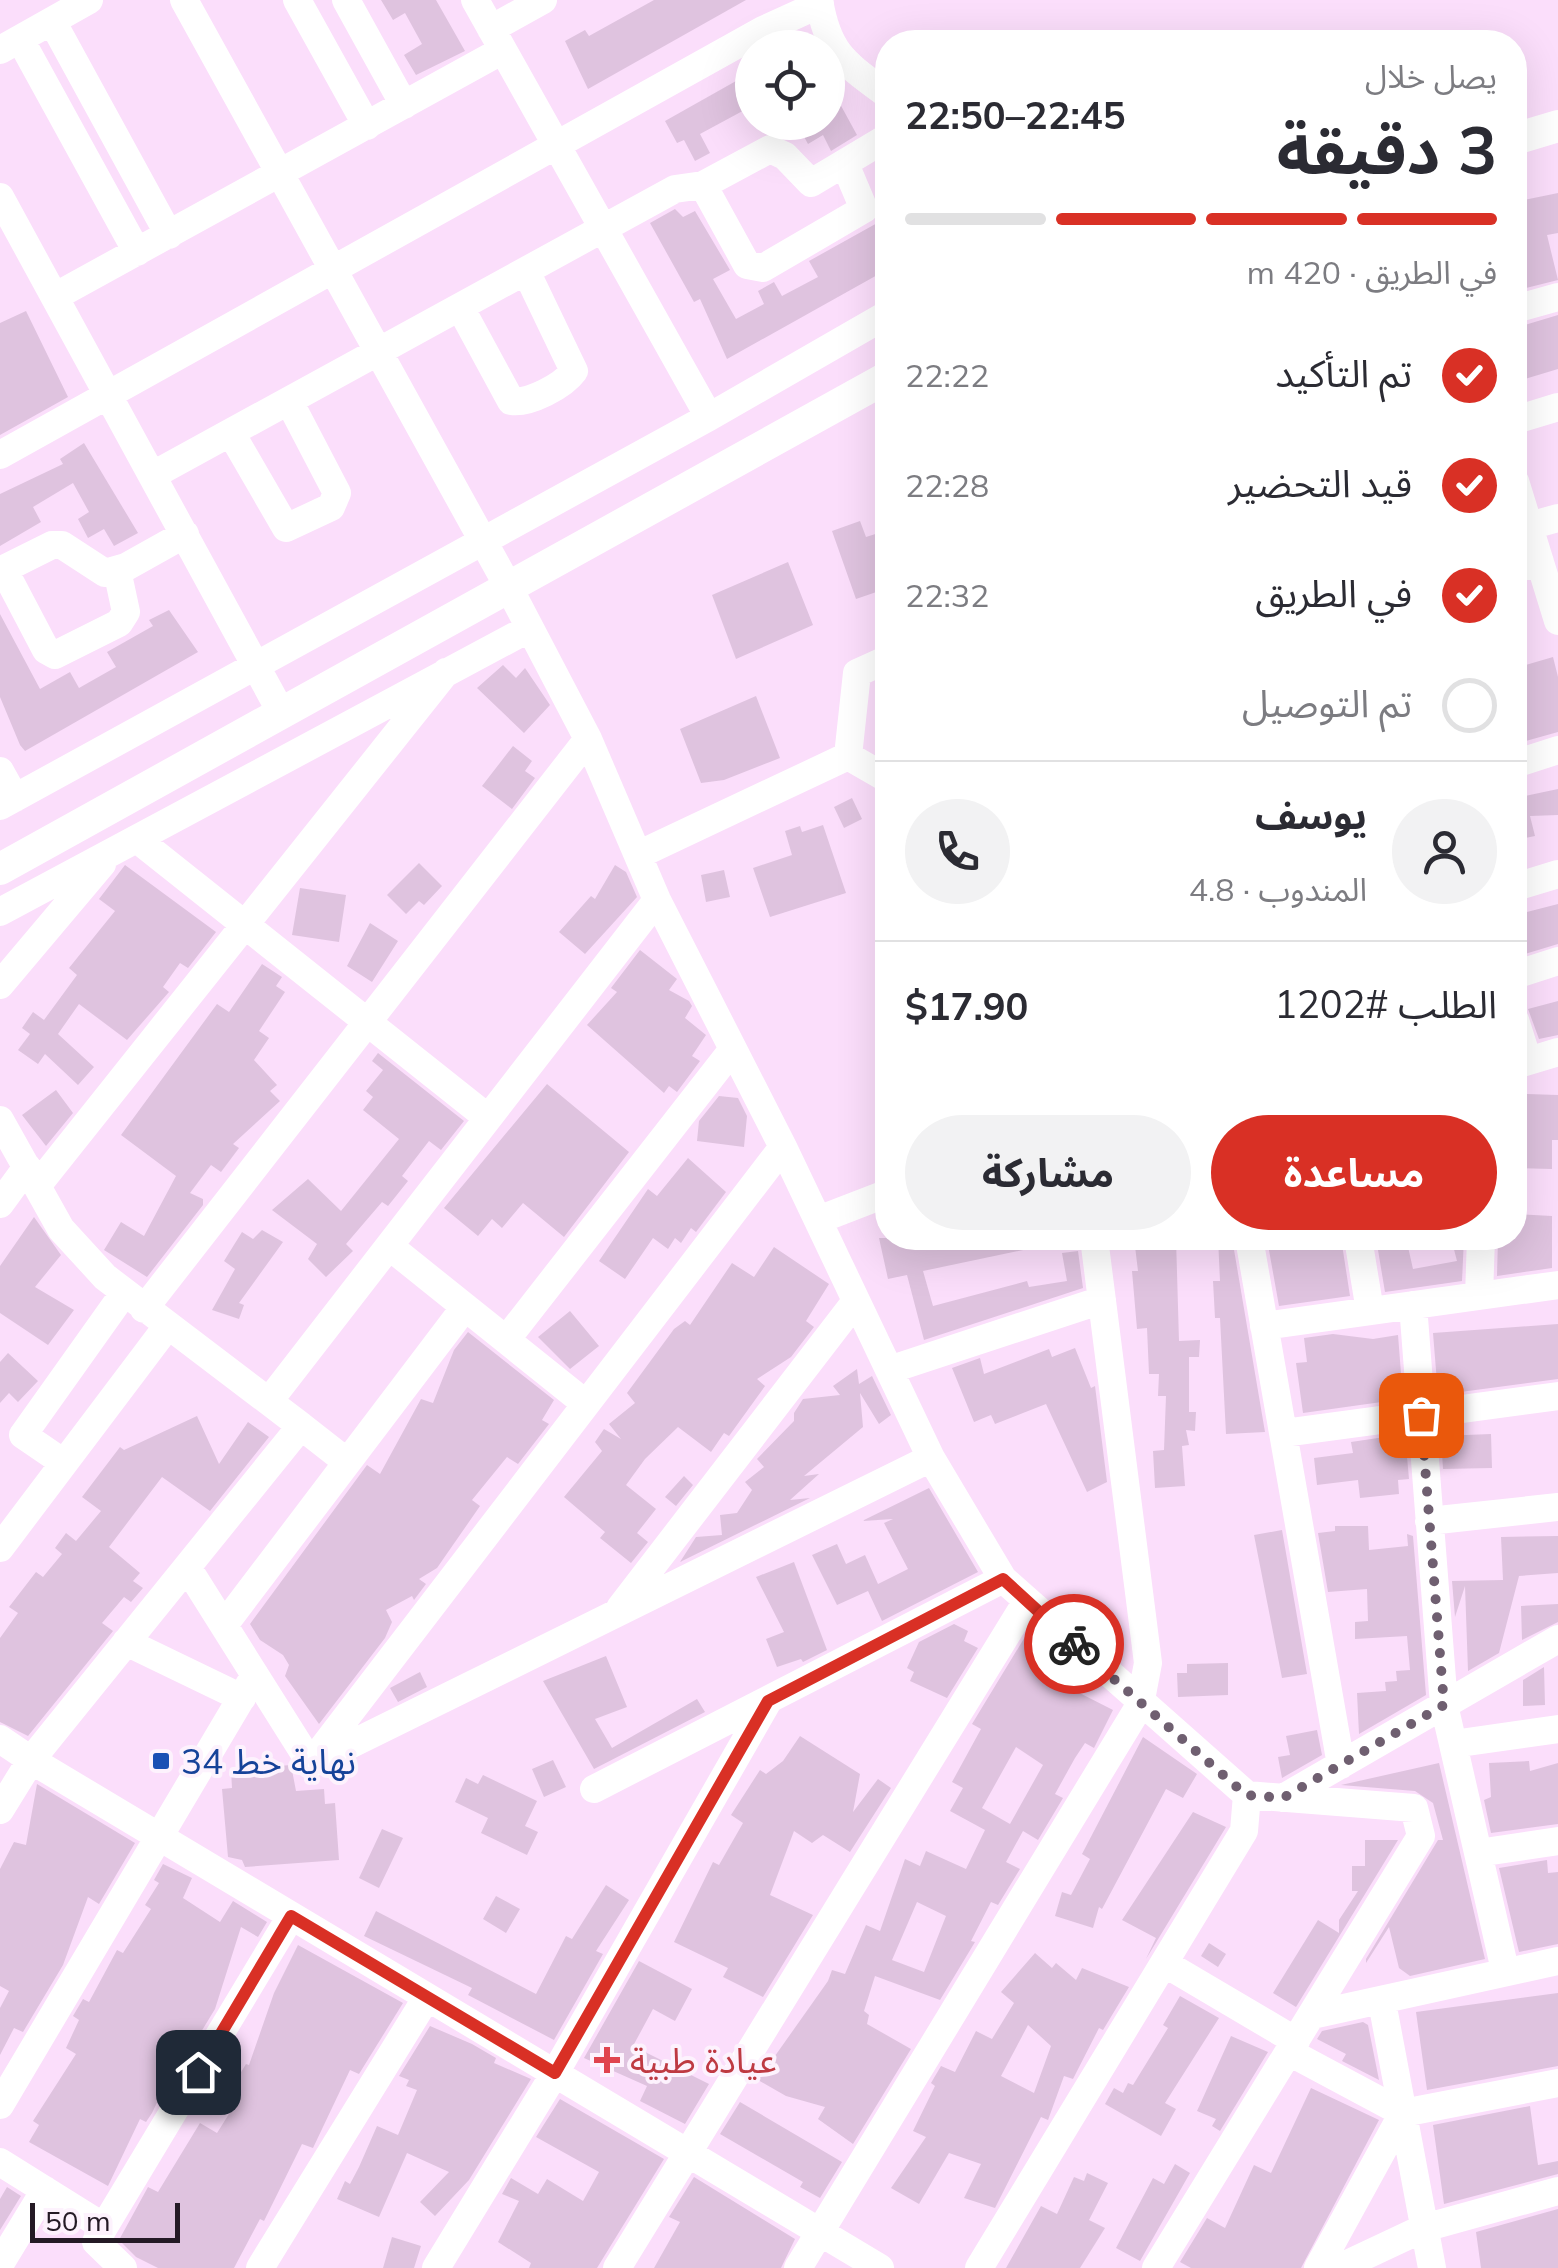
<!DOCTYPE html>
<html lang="ar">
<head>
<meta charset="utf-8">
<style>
	body { margin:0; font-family:Mulish,"Noto Sans Arabic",sans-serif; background:#f2f2f3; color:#2b2b33; direction:rtl; height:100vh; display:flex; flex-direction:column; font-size:38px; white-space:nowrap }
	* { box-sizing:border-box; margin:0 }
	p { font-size:32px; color:#7c7c81 }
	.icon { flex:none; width:55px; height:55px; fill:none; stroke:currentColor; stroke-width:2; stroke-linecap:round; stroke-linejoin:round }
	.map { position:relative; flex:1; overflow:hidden; direction:ltr }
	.panel { position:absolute; left:875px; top:30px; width:652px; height:1220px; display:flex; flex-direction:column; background:#fff; border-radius:40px; box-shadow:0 10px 40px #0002; direction:rtl }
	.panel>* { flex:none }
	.tools { position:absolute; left:735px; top:30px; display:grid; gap:20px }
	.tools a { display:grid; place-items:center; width:110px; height:110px; border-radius:50%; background:#fff; box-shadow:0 10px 40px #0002; font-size:50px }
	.scale { position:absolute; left:30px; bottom:25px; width:150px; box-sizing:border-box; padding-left:10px; border:5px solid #241a25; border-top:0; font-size:28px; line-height:35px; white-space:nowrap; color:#241a25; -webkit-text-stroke:8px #fdf2fd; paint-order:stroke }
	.pin { position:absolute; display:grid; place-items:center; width:85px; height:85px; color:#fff; margin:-42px; border-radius:20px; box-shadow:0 5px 15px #0006 }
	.courier { position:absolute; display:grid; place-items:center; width:100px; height:100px; margin:-50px; border:8px solid #d93025; border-radius:50%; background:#fff; color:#222; box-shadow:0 2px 12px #0007 }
	.head em { font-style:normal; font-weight:700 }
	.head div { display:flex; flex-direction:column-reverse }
	.head { display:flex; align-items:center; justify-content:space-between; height:170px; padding:0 30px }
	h1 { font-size:65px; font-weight:700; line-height:75px }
	.bar { display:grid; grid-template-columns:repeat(4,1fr); gap:15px 10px; align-content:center; height:120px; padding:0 30px }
	.bar i { height:12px; border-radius:8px; background:#e1e1e2 }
	.bar .on { background:#d93025 }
	.bar p { grid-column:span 4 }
	.line { display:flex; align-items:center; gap:25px; padding:0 30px; border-top:2px solid #e1e1e2 }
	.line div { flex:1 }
	.round { display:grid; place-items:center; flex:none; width:105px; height:105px; border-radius:52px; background:#f2f2f3 }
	ol { padding:0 30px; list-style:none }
	li { display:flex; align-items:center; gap:30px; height:110px }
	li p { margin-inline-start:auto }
	li .icon { padding:10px; border-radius:50%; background:#d93025; color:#fff; stroke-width:4 }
	li:last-child { color:#7c7c81 }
	li i { width:55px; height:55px; border:5px solid #e1e1e2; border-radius:50% }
	.primary-button { display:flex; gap:20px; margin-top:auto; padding:20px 30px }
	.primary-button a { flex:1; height:115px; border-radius:60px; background:#d93025; color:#fff; font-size:40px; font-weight:700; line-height:115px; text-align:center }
	.primary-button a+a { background:#f2f2f3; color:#2b2b33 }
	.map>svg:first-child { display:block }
	.building { fill:#dfc3df; fill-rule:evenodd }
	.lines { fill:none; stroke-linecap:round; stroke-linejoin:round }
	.minor { stroke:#fff; stroke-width:28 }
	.major { stroke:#fff; stroke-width:32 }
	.done { stroke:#6f5f70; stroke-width:10; stroke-dasharray:0 18 }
	.route { stroke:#d93025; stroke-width:12 }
	.transit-dot { fill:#1a4fb4; stroke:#fdf2fd; stroke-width:4 }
	.health-dot { fill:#e0444e; stroke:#fdf2fd; stroke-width:4 }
	.labels { text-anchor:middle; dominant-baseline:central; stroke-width:8; stroke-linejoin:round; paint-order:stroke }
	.transit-label { font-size:35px; fill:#164399; stroke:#fdf2fd; text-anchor:start }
	.health-label { font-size:35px; fill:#be3a42; stroke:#fdf2fd; text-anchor:start }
</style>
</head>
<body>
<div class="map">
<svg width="1558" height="2268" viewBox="0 0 1558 2268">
	<rect width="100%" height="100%" fill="#fbdefb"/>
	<path class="building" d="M381 0H436L465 51 416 75 404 55 422 44 405 13 393 20Z
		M654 0H746L588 89 565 41 585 30 589 36Z
		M752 72V98L747 101 750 107 700 134 710 153 695 161 684 140 677 143 665 121Z
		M828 82 857 135 831 151 823 135 808 144 796 122H828Z
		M1558 193V233L1547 235 1558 280 1518 290 1515 202Z
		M675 209 683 217 695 211 730 270 713 279 736 319 764 304 758 291 774 282 782 296 818 277 809 261 888 217V269L727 359 700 299 694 302 650 223Z
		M26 311 68 397 0 435V323Z
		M1558 315V369L1515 382V328Z
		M84 443 138 533 114 546 104 529 88 538 78 519 89 512 73 483 33 507 41 522 0 546V494L63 464 60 459Z
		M860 521 866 537 888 530V588L856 599 832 531Z
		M788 562 813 625 736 659 712 595Z
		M169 610 198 652 25 751 20 745 0 697V614L40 689 70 672 79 688 116 667 107 652 153 626 149 620Z
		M1553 657 1558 677V732L1515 744V668Z
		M503 665 516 678 525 668 550 705 524 733 477 688Z
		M756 696 780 758 724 780 701 783 680 729Z
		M513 746 532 761 525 771 535 778 512 809 482 786Z
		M1521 781 1525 796 1558 789V815L1530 816 1535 836 1515 840V782Z
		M852 798 862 819 844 828 834 807Z
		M823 825 846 893 770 917 753 868 792 855 785 831 800 826 802 832Z
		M419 863 442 886 424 905 419 901 406 914 387 895Z
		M125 865 216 932 188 968 180 963 163 987 169 992 127 1040 79 1004 58 1034 94 1067 78 1085 45 1054 38 1064 18 1050 30 1034 22 1028 33 1012 44 1020 77 975 69 968 115 911 99 899Z
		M615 865 626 872 637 897 585 954 559 932 591 896 595 899Z
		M724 870 730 897 706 902 701 875Z
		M300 888 346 895 339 942 292 935Z
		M1558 904V944L1515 957V915Z
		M370 923 398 941 372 982 347 966Z
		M640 950 677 979 669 990 689 1001 692 1006 685 1018 706 1035 692 1056 700 1061 677 1092 669 1086 664 1093 587 1025 617 992 611 988Z
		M262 964 282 977 276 986 285 992 259 1031 269 1038 254 1060 277 1085 270 1091 280 1101 233 1144 239 1148 221 1172 211 1165 190 1193 203 1199V1205L147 1277 104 1250 121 1222 144 1236 176 1176 121 1135 217 1004 229 1012Z
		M1558 1001V1035L1539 1039 1528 1009Z
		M378 1053 464 1121 441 1150 429 1141 402 1176 408 1181 388 1206 382 1202 346 1244 353 1251 326 1277 308 1259 317 1244 272 1210 308 1179 341 1211 399 1139 363 1110 373 1097 366 1091 383 1070 372 1061Z
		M547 1084 629 1152 564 1237 523 1203 502 1228 492 1219 478 1236 444 1208Z
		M56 1090 73 1113 46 1146 22 1115Z
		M1527 1094 1558 1095V1140H1552V1169L1515 1168 1516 1131H1526Z
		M719 1096 738 1098 747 1116 744 1147 697 1141 699 1121Z
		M688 1158 726 1192 696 1232 691 1228 681 1243 675 1238 668 1249 653 1238 625 1279 599 1261 648 1189 657 1196Z
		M1515 1214 1552 1216V1268L1497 1276 1498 1238H1515Z
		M34 1217 61 1255 35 1287 74 1310 48 1345 0 1313V1266Z
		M262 1230 283 1242 239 1303 244 1305 239 1319 212 1310 235 1269 224 1261 242 1232 253 1239Z
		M879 1238H1046L1047 1245 923 1271 933 1306 1027 1281 1029 1287 1067 1281 1062 1253 1078 1251 1083 1288 924 1340 907 1275 888 1279Z
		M1134 1238H1176L1179 1341 1200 1340 1199 1357H1189V1412H1196L1195 1431 1186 1430 1189 1445 1182 1446 1185 1486 1155 1488 1153 1451 1164 1450 1166 1396H1158L1159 1374H1149L1147 1328 1137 1329 1132 1271H1138Z
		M1218 1238H1232L1265 1432 1226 1434 1220 1318H1215L1213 1281H1220Z
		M1278 1238H1341L1350 1296 1279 1306 1267 1239Z
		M1376 1238H1406L1413 1269 1457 1261 1451 1238H1464L1462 1281 1385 1292Z
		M774 1247 829 1284 806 1321 814 1327 791 1357 757 1379 765 1386 729 1436 724 1433 711 1452 678 1427 645 1459 626 1485 656 1509 637 1533 648 1542 631 1563 600 1538 605 1532 564 1497 602 1451 595 1442 604 1429 621 1439 609 1424 635 1403 627 1393 674 1329 685 1321 690 1325 732 1263 754 1277Z
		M570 1311 599 1346 570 1369 538 1337Z
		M1558 1324V1379L1438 1395 1433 1333Z
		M468 1332 554 1400 542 1420 549 1424 518 1464 507 1457 472 1500 480 1506 437 1568 419 1579 426 1584 414 1600 412 1596 386 1610 392 1622 385 1638 319 1724 285 1676 289 1665 283 1655 260 1640 250 1624 367 1465 380 1474 421 1399 433 1403 454 1350Z
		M1333 1334 1373 1339 1398 1335 1403 1399 1303 1413 1296 1363 1307 1362 1304 1338Z
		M1075 1348 1091 1388 1095 1386 1107 1482 1087 1492 1046 1404 995 1424 991 1415 974 1422 952 1368 980 1358 984 1374 1049 1349 1052 1357Z
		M8 1353 38 1381 18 1402 9 1393 0 1403V1362Z
		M857 1369 859 1384 872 1376 891 1415 879 1424 860 1393 863 1427 804 1476 819 1474 790 1500 810 1498 680 1562 696 1537 722 1535 720 1515 737 1513 752 1490 745 1482 764 1467 757 1459 794 1421V1413L803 1399 840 1395 833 1386Z
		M197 1416 219 1464 248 1422 269 1437 210 1511 162 1477 109 1547 140 1573 133 1581 143 1588 131 1602 124 1597 102 1623 113 1631 28 1736 0 1722V1638L18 1613 9 1607 36 1572 43 1577 62 1554 55 1548 66 1533 76 1541 101 1511 82 1497 120 1447 124 1450Z
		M1405 1434 1409 1479 1398 1480 1399 1494 1360 1498 1358 1480 1317 1485 1314 1458 1353 1453 1351 1442Z
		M1491 1434 1492 1468 1443 1469 1441 1436Z
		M684 1476 693 1485 676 1506 665 1497Z
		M929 1488 978 1572 882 1621 868 1591 837 1605 812 1555 837 1544 846 1564 865 1555 878 1584 908 1569 884 1523 893 1519 862 1521Z
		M1335 1526H1368L1369 1550 1408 1546 1407 1534 1413 1536 1426 1695 1359 1734 1357 1693 1386 1691 1385 1682 1397 1681 1396 1671 1410 1670 1407 1636 1355 1639V1622L1368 1621 1367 1589 1328 1592 1318 1533 1335 1531Z
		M1282 1530 1307 1674 1282 1678 1254 1535Z
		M1558 1536V1573L1519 1576 1499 1653 1468 1671 1465 1586 1455 1617 1452 1581 1503 1580 1501 1537Z
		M794 1562 827 1650 803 1662 801 1659 777 1667 766 1639 784 1632 756 1577Z
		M1558 1604V1622L1522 1640 1521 1606Z
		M954 1624 968 1631 964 1641 978 1648 947 1698 910 1681 914 1672 907 1668 919 1642Z
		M1031 1627 1064 1657 1052 1679 1113 1710 1094 1748 1085 1743 1075 1758 1055 1794 1063 1798 1038 1840 1023 1831 1006 1862 1020 1869 998 1905 991 1902 971 1941 975 1942 940 2000 875 1976 864 2011 869 2015 867 2024 911 2049 853 2144 818 2119 825 2107 786 2096 758 2080 828 1981 832 1970 845 1974 866 1925 880 1931 905 1859 920 1866 926 1851 966 1869 985 1830 950 1811 963 1788 952 1782 981 1729 972 1724ZM1016 1747 1043 1765 1010 1824 982 1808ZM917 1902 946 1916 924 1972 892 1960Z
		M606 1656 627 1707 595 1719 612 1748 697 1699 705 1712 594 1769 543 1681Z
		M1228 1663V1695L1178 1697 1177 1673H1187V1664Z
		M1544 1667 1545 1705 1523 1706V1680Z
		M420 1672 427 1687 398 1702 390 1688Z
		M1317 1730 1322 1755 1282 1778 1278 1757 1290 1755 1286 1736Z
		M800 1736 860 1774 853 1812 878 1779 891 1788 850 1852 823 1835 812 1843 794 1831 770 1895 813 1915 763 1997 723 1977 728 1968 674 1942 713 1862 719 1865 743 1823 731 1815 760 1770 766 1774 783 1761Z
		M1143 1737 1197 1774 1183 1798 1166 1789 1102 1909 1099 1907 1093 1928 1055 1916 1062 1892 1071 1895 1090 1859 1082 1854Z
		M553 1760 566 1787 544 1797 532 1769Z
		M1529 1761 1530 1771 1558 1763V1824L1491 1833 1484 1800 1491 1797 1489 1763Z
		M1439 1763 1485 1959 1410 1976 1399 1968 1389 1927 1366 1963V1959L1438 1840H1443L1433 1803 1415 1791 1341 1785Z
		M291 1765 296 1791 324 1789 325 1804 335 1803 339 1860 245 1867 242 1860 228 1857 222 1789 232 1788 231 1770Z
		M483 1775 537 1801 525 1826 538 1832 527 1855 481 1833 488 1818 455 1802 466 1778 478 1784Z
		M37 1784 135 1843 99 1904 88 1897 63 1965 23 2032 14 2028 0 2055V2008L9 1991 0 1986V1869L14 1842 26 1845Z
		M1193 1812 1226 1827 1146 1959 1156 1938 1122 1920Z
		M382 1829 403 1838 379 1888 359 1878Z
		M1365 1840H1398L1296 2007 1273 1993 1318 1920 1339 1933V1920L1358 1891H1352V1866H1365Z
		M1547 1860 1548 1873 1558 1872V1944L1519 1952 1499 1868Z
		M163 1864 192 1878 183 1898 220 1922 233 1901 267 1922 258 1937 241 1927 215 2009 184 2060 173 2053 157 2088 163 2090 152 2113 146 2122 140 2119 108 2186 29 2142 39 2125 33 2121 76 2054 66 2048 79 2020 73 2016 83 1999 89 2002 117 1950 123 1953 151 1909 145 1905 159 1883 154 1880Z
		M606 1885 629 1900 596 1951 603 1954 554 2040 468 1995 472 1988 364 1936 376 1911 536 1994 566 1936 572 1939Z
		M496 1896 520 1909 506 1933 483 1919Z
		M1209 1943 1226 1954 1218 1967 1201 1956Z
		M298 1945 403 2003 359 2074 350 2070 313 2148 302 2144 264 2221 260 2219 234 2268H158L136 2257 119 2240 148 2187 158 2192 200 2123 217 2133 234 2106 224 2100 246 2064 249 2065 274 1993Z
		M1035 1953 1052 1968 1056 1963 1076 1980 1082 1968 1129 1987 1103 2030 1099 2028 1073 2079 1064 2076 1048 2120 1041 2117 995 2208 964 2198 981 2164 949 2153 919 2204 891 2188 926 2137 913 2131 935 2086 931 2083 941 2066 955 2072 976 2031 992 2039 1014 2003 1001 1992ZM1028 2025 1051 2046 1034 2093 1001 2076Z
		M639 1961 692 1989 675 2021 653 2009 633 2046 709 2084 685 2124 640 2101 647 2086 584 2058Z
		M1558 1993V2066L1427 2090 1416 2012Z
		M1180 1996 1219 2018 1165 2103 1176 2109 1161 2136 1105 2104 1114 2088 1123 2093 1128 2083 1133 2085 1168 2028 1163 2025Z
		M1363 2022 1368 2025 1379 2080 1342 2061 1346 2054 1317 2039 1322 2031Z
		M430 2026 472 2044 496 2058 494 2063 531 2079 469 2180 435 2216 420 2202 449 2172 407 2153 379 2217 337 2199 345 2181 350 2184 359 2167 377 2126 398 2135 417 2090 406 2086 409 2080 399 2076Z
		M1231 2036 1268 2052 1220 2131 1212 2126 1216 2119 1197 2111Z
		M1311 2088 1379 2120 1301 2268H1191L1180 2262 1207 2218 1225 2228 1254 2165 1271 2173Z
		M560 2099 664 2159 597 2268H529L531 2263 498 2242 519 2201 502 2194 511 2178 538 2194 547 2179 583 2201 599 2172 536 2137Z
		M740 2102 842 2162 820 2198 800 2187 803 2182 720 2134Z
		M1530 2106 1538 2165 1558 2161V2174L1444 2204 1433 2125Z
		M1175 2164 1190 2173 1140 2261 1116 2248 1153 2178 1164 2184Z
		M1087 2173 1108 2183 1089 2220 1105 2228 1080 2268H1006L1041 2206 1057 2214 1074 2177 1084 2181Z
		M694 2177 795 2239 781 2268H654L680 2222 669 2217Z
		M7 2187 21 2196 0 2230V2199Z
		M1558 2209V2268H1481L1476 2232Z
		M392 2237 421 2246 414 2268H383Z"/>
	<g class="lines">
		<path class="minor" d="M184 0 509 588 588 739 657 900 783 1147 931 1458 1003 1579 1247 1795 1244 1831 979 2268
			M297 0 367 126
			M346 0 404 105
			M475 0 709 417
			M819 0C828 54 845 63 888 95
			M52 21 169 235
			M491 29 543 0
			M20 39 137 252
			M0 50 89 0
			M703 185 747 265 763 268 864 209 845 164
			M0 197 282 714
			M56 296 503 50
			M460 307 511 401C529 404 563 386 574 371L526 271
			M1515 309 1558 297
			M1515 420 1558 407
			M231 433 286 528 331 507 337 493 289 401
			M0 455 763 30 820 4
			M153 475 675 189 703 185 770 149 785 156 811 183 888 137
			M1515 481 1558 621
			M1529 526 1558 518
			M1515 569 1540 562
			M4 570 46 650 55 655 119 623 126 612 117 570
			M0 571 52 545H62L105 573 126 567 185 534
			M888 659 857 673 848 756 888 779
			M1515 764 1558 750
			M0 771 15 798
			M0 806 709 417 888 314
			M137 839 488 1118
			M638 855 848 756
			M1515 887 1558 874
			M0 912 530 628
			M1515 975 1558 961
			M0 985 102 864
			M1515 1020 1528 1061
			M1515 1065 1558 1052
			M0 1120 61 1229 105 1277 301 1426 31 1760 880 2268
			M37 1186 446 672
			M0 1204 27 1167
			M818 1220 888 1193
			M1249 1238 1341 1765
			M1358 1238 1370 1311
			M389 1246 586 1404
			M1479 1296 1481 1238
			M1413 1305 1444 1705 1505 1970
			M144 1309 588 739
			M1264 1326 1558 1285
			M506 1340 733 1049
			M889 1370 1102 1300
			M269 1401 657 900
			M301 1426 347 1462
			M1283 1433 1558 1396
			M64 1463 23 1435 124 1293
			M1429 1521 1558 1507
			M0 1548 166 1328
			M187 1567 311 1764 931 1458
			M620 1608 856 1301
			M224 1625 465 1307
			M126 1642 242 1698
			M0 1739 31 1760 0 1810
			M1453 1744 1558 1729
			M315 1758 783 1147
			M594 1789 1003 1579
			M1283 1798 1558 1639
			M1478 1853 1558 1841
			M1164 1963 1296 2041
			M1382 2002 1432 2268
			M1312 2015 1558 1961
			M1289 2052 1403 2113 1558 2083
			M0 2105 255 1675
			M0 2162 104 2227 291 1916
			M104 2227 96 2242 123 2268
			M0 2264 45 2190
			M260 2268 427 1997
			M436 2268 555 2073 768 1701
			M617 2268 1027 1601
			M798 2268 1140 1705 1148 1663 1094 1238
			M1156 2268 1421 1836 1414 1808 1247 1795
			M1318 2268 1403 2113
			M1339 2268 1424 2228 1558 2191"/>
		<path class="major" d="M1515 139 1558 126
			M0 869 888 377"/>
	</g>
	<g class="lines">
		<path class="done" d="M1074 1644 1246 1795 1283 1798 1444 1705 1421 1415"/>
		<path class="route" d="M198 2072 291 1916 555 2073 768 1701 1003 1579 1074 1644"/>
	</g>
	<rect class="transit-dot" x="151" y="1751" width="20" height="20" rx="5"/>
	<path class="health-dot" d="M602 2045h10v10h10v10h-10v10h-10v-10h-10v-10h10z"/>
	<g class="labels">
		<g class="transit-label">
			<text x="181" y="1761">نهاية خط 34</text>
		</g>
		<g class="health-label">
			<text x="630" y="2060">عيادة طبية</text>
		</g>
	</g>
</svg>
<div class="tools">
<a><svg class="icon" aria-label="locate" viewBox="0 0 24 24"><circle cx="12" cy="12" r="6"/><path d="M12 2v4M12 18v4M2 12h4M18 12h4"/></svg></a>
</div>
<div class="scale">50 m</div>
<div class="pin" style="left:1421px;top:1415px;background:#ea580c"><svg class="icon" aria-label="bag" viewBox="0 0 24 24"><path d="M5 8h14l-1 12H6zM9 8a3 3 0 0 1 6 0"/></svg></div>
<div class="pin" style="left:198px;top:2072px;background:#1f2937"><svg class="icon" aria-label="home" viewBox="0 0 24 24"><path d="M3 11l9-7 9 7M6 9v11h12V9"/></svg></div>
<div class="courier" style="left:1074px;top:1644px"><svg class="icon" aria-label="bike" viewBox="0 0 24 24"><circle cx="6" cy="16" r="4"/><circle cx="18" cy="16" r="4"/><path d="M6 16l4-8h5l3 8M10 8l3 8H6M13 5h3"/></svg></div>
<section class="panel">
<div class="head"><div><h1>3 دقيقة</h1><p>يصل خلال</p></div><em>22:45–22:50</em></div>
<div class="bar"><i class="on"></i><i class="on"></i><i class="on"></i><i></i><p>في الطريق · 420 m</p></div>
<ol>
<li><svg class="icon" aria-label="check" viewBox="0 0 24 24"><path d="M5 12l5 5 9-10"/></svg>تم التأكيد<p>22:22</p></li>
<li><svg class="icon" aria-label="check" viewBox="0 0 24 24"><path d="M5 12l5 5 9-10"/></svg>قيد التحضير<p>22:28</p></li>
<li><svg class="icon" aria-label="check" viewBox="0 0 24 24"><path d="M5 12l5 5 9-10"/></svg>في الطريق<p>22:32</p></li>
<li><i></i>تم التوصيل</li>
</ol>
<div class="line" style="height:180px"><a class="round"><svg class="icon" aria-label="person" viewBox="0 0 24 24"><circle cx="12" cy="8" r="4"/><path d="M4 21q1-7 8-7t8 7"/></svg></a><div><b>يوسف</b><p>المندوب · 4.8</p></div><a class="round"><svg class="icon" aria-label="phone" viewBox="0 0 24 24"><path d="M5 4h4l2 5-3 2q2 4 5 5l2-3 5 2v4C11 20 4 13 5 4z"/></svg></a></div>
<div class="line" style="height:130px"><div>الطلب #1202</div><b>$17.90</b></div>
<div class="primary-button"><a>مساعدة</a><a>مشاركة</a></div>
</section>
</div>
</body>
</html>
